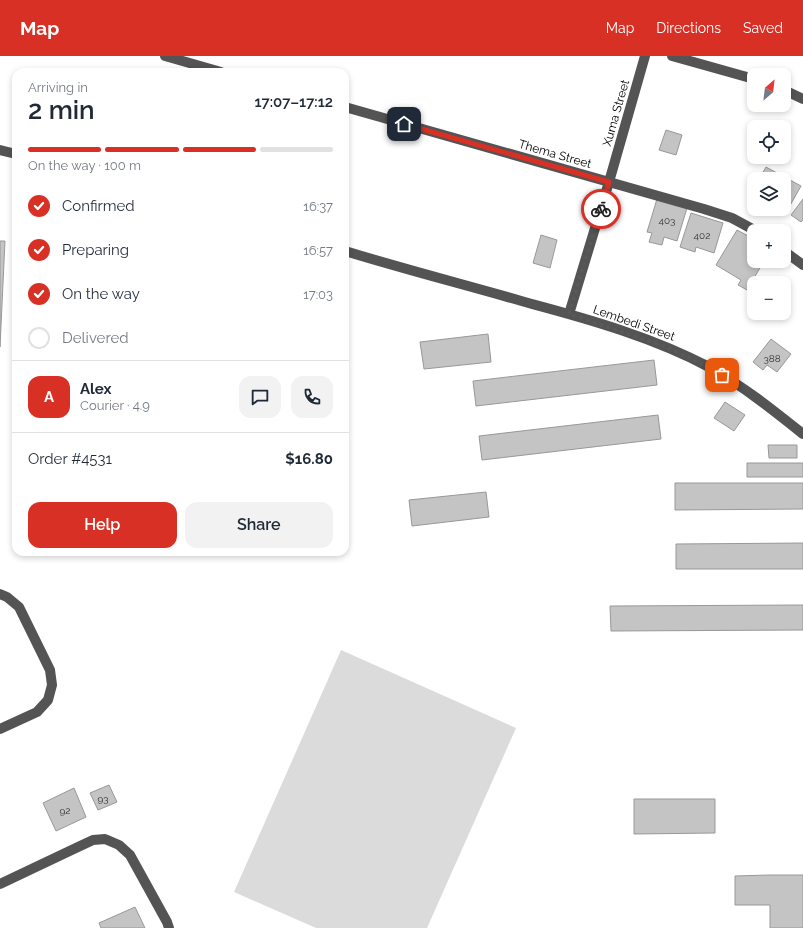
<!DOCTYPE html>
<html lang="en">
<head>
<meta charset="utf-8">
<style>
	body { margin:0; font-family:Raleway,sans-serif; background:#f2f2f3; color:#1f2937; height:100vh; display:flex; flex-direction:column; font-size:15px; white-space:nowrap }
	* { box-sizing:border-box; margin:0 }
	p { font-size:13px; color:#747a83 }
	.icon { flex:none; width:22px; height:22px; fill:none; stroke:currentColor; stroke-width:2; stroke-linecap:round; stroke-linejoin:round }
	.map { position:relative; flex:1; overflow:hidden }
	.details { position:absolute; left:12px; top:12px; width:337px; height:488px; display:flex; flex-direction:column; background:#fff; border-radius:12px; box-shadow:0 2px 6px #0003 }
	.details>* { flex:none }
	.needle { width:26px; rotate:28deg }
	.controls { position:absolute; left:747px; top:12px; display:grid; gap:8px }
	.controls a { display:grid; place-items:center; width:44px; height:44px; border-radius:8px; background:#fff; box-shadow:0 2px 6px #0003; font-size:20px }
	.pin { position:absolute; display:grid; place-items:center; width:34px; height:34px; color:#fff; margin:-17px; border-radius:8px; box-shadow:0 2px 6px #0006 }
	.courier { position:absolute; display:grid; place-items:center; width:40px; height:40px; margin:-20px; border:3px solid #d93025; border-radius:50%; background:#fff; color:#222; box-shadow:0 1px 5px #0007 }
	.headline em { font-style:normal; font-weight:600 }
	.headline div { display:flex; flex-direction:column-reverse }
	.headline { display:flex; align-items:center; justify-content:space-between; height:68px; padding:0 16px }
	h1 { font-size:26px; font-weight:600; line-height:30px }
	.bar { display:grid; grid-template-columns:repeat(4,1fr); gap:6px 4px; align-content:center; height:48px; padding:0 16px }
	.bar i { height:5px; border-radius:3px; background:#e0e1e3 }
	.bar .on { background:#d93025 }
	.bar p { grid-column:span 4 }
	.line { display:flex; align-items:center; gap:10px; padding:0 16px; border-top:1px solid #e0e1e3 }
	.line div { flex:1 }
	.round { display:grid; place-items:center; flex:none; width:42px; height:42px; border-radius:12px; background:#f2f2f3 }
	ol { padding:0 16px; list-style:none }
	li { display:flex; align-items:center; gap:12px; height:44px }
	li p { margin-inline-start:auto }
	li .icon { padding:4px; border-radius:50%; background:#d93025; color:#fff; stroke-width:4 }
	li:last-child { color:#747a83 }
	li i { width:22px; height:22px; border:2px solid #e0e1e3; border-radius:50% }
	.action { display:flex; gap:8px; margin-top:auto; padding:8px 16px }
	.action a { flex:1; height:46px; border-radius:12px; background:#d93025; color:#fff; font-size:16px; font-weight:600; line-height:46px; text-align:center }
	.action a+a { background:#f2f2f3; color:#1f2937 }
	header { display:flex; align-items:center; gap:24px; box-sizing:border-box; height:56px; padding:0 20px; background:#d93025; color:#fff }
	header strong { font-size:19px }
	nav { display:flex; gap:22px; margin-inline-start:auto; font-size:14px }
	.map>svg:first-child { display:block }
	.green { fill:#dbdbdb }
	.building { fill:#c4c4c4; stroke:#989898 }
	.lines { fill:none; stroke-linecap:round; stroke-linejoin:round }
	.minor { stroke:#545454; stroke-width:10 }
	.done { stroke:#595959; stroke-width:4; stroke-dasharray:0 7.2 }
	.route { stroke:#d93025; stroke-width:5 }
	.labels { text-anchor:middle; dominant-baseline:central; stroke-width:3; stroke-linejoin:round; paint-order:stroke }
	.number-label { font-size:10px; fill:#313131 }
	.street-label { font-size:12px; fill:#000; stroke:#fff }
</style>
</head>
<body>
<header>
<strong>Map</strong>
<nav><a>Map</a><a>Directions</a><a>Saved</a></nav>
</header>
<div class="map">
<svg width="803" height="872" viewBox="0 0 803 872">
	<rect width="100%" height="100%" fill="#fff"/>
	<path class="green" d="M341 594 516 672 427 872H316L234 836Z"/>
	<path class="building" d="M666 74 682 79 676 99 659 94Z
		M766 111 801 130 788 153 784 150V123H759Z
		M657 143 687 152 677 185 664 181 662 189 649 186 652 177 647 176Z
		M803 143V164L801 166 791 159Z
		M691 157 723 167 714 197 696 191 695 196 680 191Z
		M737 174 752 182 749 186 754 189 750 194 754 196V205H764L747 234 738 229 741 224 716 209Z
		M541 179 557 184 550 212 533 207Z
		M0 185H5L0 291Z
		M488 278 491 306 424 313 420 286Z
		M771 283 791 298 777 316 767 309 763 314 753 306Z
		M654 304 657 329 476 350 473 325Z
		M725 346 745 359 734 375 714 362Z
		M658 359 661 383 482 404 479 380Z
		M768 389H797V402H769Z
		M747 407H803V421H747Z
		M675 427H803V453L675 454Z
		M486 436 489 461 412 470 409 444Z
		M803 487V513H676V488Z
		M803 549V574L611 575 610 550Z
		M109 729 117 746 98 754 90 737Z
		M74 732 86 761 56 775 43 747Z
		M634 743H715V777L634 778Z
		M769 819H803V872H770V849H735V820Z
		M135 851 145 872H101L99 867Z"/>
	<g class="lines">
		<path class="minor" d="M165 0 221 16
			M672 0 754 23
			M784 34 803 43
			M345 51 704 153 732 162 756 175
			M0 94 16 98
			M345 195C407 214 470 230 532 248 592 264 654 282 709 311 743 330 773 354 803 378
			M784 195 803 209
			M569 258 609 126 645 0
			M0 538 7 541 19 551 50 614 52 629 48 644 37 656 0 673
			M0 828 78 791 93 784 105 783 119 789 130 799 167 866 169 872"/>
	</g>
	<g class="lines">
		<path class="done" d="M601 153 569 258 669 292 722 319"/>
		<path class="route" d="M404 68 609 126 601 153"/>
	</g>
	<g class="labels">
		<g class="number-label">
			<text x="667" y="164">403</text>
			<text x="702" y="179">402</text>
			<text x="772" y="302">388</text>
			<text x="103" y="742">93</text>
			<text x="65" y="754">92</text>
		</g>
		<g class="street-label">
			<text transform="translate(616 57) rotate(-74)">Xuma Street</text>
			<text transform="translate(555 98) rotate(16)">Thema Street</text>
			<text transform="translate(634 267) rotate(19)">Lembedi Street</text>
		</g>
	</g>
</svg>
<div class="controls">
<a><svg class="needle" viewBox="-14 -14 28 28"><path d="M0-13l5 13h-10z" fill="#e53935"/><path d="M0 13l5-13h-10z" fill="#747a83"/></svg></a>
<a><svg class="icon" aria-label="locate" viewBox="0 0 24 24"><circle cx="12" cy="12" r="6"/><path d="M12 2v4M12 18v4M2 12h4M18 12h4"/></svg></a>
<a><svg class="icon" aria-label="layers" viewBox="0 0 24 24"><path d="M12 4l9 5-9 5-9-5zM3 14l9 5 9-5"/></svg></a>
<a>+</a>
<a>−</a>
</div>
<div class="pin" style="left:722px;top:319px;background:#ea580c"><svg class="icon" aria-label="bag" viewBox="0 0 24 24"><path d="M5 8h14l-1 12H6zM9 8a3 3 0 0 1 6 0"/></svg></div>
<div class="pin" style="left:404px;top:68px;background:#1f2937"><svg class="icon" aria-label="home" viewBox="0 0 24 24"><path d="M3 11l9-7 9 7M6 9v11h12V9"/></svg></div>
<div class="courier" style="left:601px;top:153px"><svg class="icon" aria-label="bike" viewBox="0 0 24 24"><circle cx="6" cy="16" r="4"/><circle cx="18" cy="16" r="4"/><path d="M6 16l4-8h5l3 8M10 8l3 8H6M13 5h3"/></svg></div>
<section class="details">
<div class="headline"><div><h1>2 min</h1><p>Arriving in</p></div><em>17:07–17:12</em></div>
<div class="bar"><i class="on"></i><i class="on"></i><i class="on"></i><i></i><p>On the way · 100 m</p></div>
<ol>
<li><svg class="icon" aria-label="check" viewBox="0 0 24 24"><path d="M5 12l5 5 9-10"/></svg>Confirmed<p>16:37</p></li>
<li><svg class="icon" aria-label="check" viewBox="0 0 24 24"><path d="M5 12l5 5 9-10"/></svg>Preparing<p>16:57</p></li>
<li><svg class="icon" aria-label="check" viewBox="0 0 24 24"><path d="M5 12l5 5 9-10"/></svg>On the way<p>17:03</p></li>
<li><i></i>Delivered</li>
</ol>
<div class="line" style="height:72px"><b class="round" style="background:#d93025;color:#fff">A</b><div><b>Alex</b><p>Courier · 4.9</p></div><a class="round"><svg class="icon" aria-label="chat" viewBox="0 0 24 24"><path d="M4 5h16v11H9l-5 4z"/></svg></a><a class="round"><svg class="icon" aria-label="phone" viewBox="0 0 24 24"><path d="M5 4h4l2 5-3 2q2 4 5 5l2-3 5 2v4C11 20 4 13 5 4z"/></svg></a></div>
<div class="line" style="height:52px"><div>Order #4531</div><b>$16.80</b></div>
<div class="action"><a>Help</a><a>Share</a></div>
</section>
</div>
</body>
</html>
